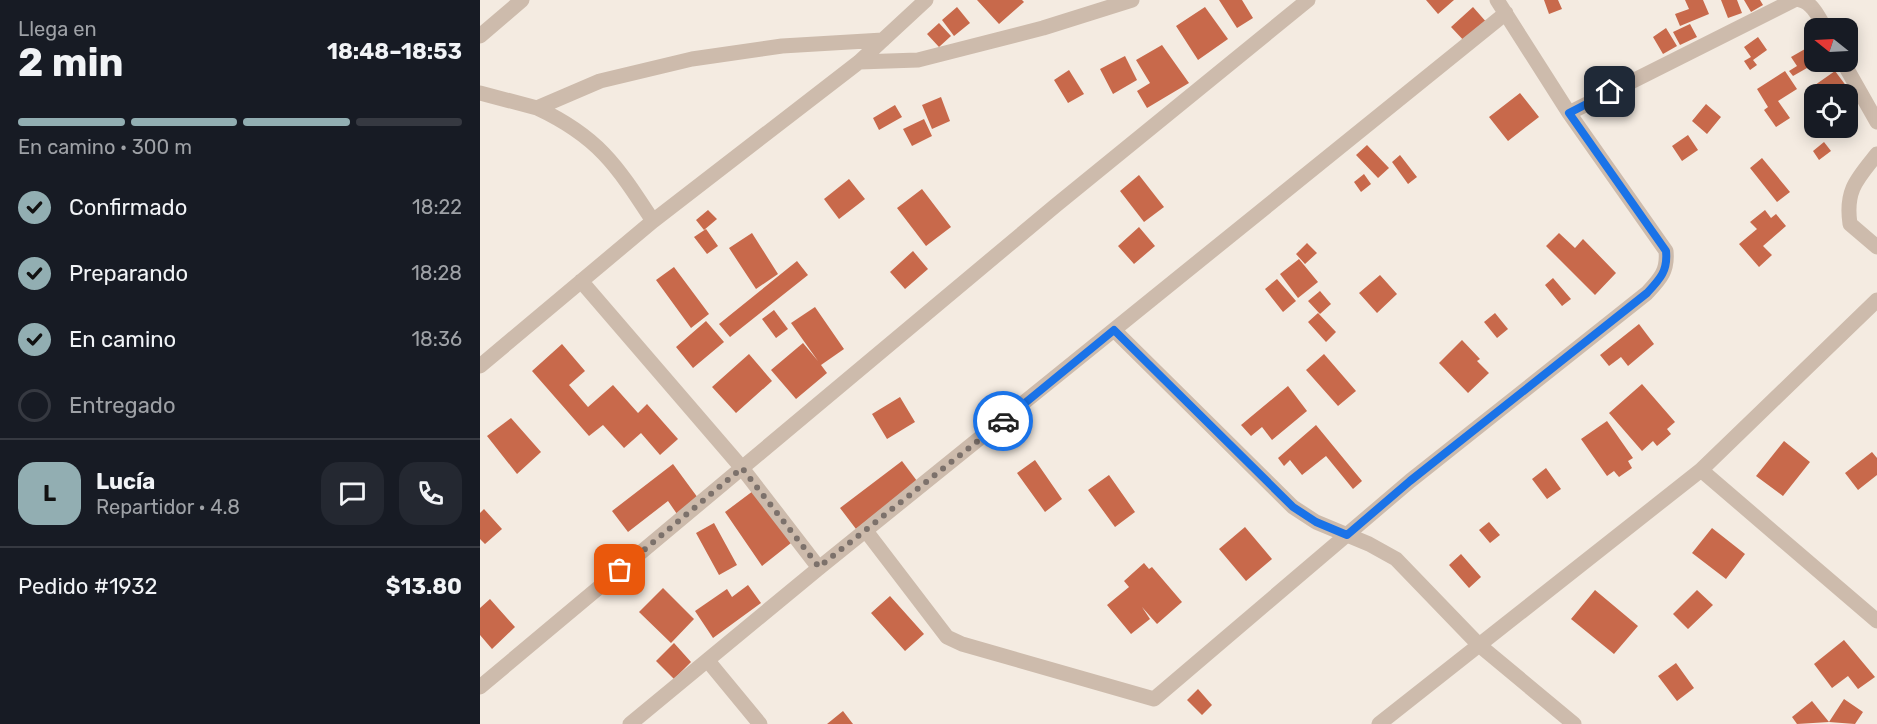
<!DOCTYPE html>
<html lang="es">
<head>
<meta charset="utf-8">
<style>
	body { margin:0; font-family:Rubik,sans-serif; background:#242831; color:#f1f3f6; height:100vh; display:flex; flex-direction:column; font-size:22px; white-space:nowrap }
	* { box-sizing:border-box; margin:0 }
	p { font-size:20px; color:#9ea1a6 }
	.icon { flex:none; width:33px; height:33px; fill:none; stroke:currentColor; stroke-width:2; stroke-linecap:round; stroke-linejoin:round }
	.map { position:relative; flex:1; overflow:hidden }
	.side { display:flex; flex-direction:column; background:#171b24; width:480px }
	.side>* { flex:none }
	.needle { width:39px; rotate:288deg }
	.tools { position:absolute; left:1324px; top:18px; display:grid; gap:12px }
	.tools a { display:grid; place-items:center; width:54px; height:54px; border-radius:12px; background:#171b24; box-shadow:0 3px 15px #0003; font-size:30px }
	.pin { position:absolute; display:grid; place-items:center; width:51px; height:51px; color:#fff; margin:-26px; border-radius:12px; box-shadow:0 3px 9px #0006 }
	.courier { position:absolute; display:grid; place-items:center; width:60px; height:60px; margin:-30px; border:4px solid #1a73e8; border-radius:50%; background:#fff; color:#222; box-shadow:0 2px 8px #0007 }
	.headline em { font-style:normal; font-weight:700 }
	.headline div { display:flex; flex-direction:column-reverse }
	.headline { display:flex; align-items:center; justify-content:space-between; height:102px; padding:0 18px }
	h1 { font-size:39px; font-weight:700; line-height:45px }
	.bar { display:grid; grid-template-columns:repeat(4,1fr); gap:9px 6px; align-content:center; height:72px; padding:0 18px }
	.bar i { height:8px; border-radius:4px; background:#363941 }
	.bar .active { background:#92aeb2 }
	.bar p { grid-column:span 4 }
	.line { display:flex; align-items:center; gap:15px; padding:0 18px; border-top:2px solid #363941 }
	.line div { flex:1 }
	.round { display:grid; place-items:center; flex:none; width:63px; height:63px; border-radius:18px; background:#242831 }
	ol { padding:0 18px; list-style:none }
	li { display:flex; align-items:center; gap:18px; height:66px }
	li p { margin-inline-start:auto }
	li .icon { padding:6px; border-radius:50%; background:#92aeb2; color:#111; stroke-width:4 }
	li:last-child { color:#9ea1a6 }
	li i { width:33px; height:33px; border:3px solid #363941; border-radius:50% }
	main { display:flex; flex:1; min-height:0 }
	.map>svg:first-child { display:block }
	.building { fill:#c8694b }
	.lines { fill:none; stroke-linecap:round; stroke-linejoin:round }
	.minor { stroke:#cdbbac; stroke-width:15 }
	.done { stroke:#7c716b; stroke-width:6; stroke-dasharray:0 10.8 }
	.route { stroke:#1a73e8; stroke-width:8 }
</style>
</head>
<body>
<main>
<section class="side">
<div class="headline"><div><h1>2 min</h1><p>Llega en</p></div><em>18:48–18:53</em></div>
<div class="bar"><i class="active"></i><i class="active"></i><i class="active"></i><i></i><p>En camino · 300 m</p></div>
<ol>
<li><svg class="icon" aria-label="check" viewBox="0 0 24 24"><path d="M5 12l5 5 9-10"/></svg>Confirmado<p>18:22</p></li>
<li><svg class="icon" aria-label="check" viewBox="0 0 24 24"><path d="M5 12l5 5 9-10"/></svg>Preparando<p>18:28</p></li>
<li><svg class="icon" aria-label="check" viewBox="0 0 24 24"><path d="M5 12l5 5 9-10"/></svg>En camino<p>18:36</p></li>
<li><i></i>Entregado</li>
</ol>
<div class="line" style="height:108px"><b class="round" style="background:#92aeb2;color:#111">L</b><div><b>Lucía</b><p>Repartidor · 4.8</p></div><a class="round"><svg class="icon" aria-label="chat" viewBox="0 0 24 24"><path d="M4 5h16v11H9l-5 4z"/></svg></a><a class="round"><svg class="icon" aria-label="phone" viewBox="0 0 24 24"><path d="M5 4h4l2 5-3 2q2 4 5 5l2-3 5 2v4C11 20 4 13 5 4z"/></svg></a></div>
<div class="line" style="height:78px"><div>Pedido #1932</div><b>$13.80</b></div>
</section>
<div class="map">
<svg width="1397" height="724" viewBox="0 0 1397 724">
	<rect width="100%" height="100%" fill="#f4ebe1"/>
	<path class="building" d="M497 0H542L544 2 519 24Z
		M739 0H762L773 18 757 28Z
		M946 0H974L958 14Z
		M1064 0H1078L1082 9 1069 14Z
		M1205 0H1223L1229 14 1200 26 1195 14 1209 9Z
		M1241 0H1257L1262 13 1248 18Z
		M1264 0H1280L1283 5 1271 12Z
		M477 7 490 23 474 36 462 20Z
		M725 7 748 39 718 60 696 26Z
		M993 7 1008 24 987 44 971 27Z
		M459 23 471 36 459 47 447 34Z
		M1210 24 1217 37 1200 45 1193 32Z
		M1186 28 1197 46 1183 54 1173 37Z
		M1278 37 1287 50 1273 60 1277 65 1270 70 1264 61 1271 57 1264 47Z
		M682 45 709 83 667 108 657 91 670 83 656 60Z
		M1325 49 1334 64 1313 76 1309 71 1317 66 1311 57Z
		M645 56 657 80 633 94 620 69Z
		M589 70 604 94 588 103 574 80Z
		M1305 71 1317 89 1298 101 1310 118 1296 127 1284 110 1288 107 1277 89Z
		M1355 71 1367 87 1357 94H1350L1346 89 1340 94 1335 85Z
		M1040 93 1059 117 1028 141 1009 117Z
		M461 97 470 121 452 129 442 105Z
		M1226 104 1241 117 1227 134 1212 121Z
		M415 105 422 117 399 130 393 118Z
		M444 119 452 136 432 146 423 129Z
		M1208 135 1218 150 1202 161 1192 146Z
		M1344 142 1351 151 1339 160 1333 151Z
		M887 145 909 168 898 178 876 155Z
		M920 155 937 177 928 184 912 162Z
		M1282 158 1310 192 1297 202 1270 168Z
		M884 174 891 184 881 192 874 182Z
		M659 175 684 207 664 222 640 191Z
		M369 179 385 199 359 219 344 199Z
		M442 189 471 227 446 246 417 208Z
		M228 210 237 219 224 230 216 220Z
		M1285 210 1291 218 1296 214 1306 226 1283 246 1292 255 1279 267 1259 244 1277 229 1270 222Z
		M659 227 675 246 654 264 638 246Z
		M226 229 238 246 227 254 214 237Z
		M272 233 298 274 276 289 249 248Z
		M1079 233 1095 248 1103 239 1136 273 1115 295 1066 246Z
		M827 243 837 253 825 264 816 254Z
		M433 251 448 269 425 289 410 272Z
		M819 259 838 282 818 298 800 274Z
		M317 261 328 275 250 337 239 324Z
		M194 267 229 314 211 328 176 280Z
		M900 275 917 294 897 313 879 293Z
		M1073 278 1091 299 1082 306 1065 285Z
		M797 279 816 301 803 312 785 289Z
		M840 291 851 304 840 314 828 301Z
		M335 307 364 349 341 365 347 373 316 399 291 370 323 343 338 361 311 323Z
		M294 310 308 329 296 338 282 319Z
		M838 313 856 332 846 342 828 322Z
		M1015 313 1028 329 1017 338 1004 322Z
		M226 321 244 342 213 368 196 347Z
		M1159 324 1174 344 1148 366 1141 357 1129 366 1120 355Z
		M982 340 1000 359 997 361 1009 373 988 393 959 363Z
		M82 344 105 371 89 385 108 407 133 385 158 413 167 404 198 439 180 455 161 433 144 448 123 425 109 436 52 371Z
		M269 354 292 381 256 413 232 387Z
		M844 354 876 391 858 406 826 370Z
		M1162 384 1195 422 1187 429 1191 434 1177 446 1173 441 1162 451 1129 413Z
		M808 386 827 411 792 440 782 427 771 436 761 425Z
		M420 397 435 422 407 439 392 414Z
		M31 418 61 452 37 474 7 436Z
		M1127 421 1153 458 1148 461 1152 468 1139 477 1134 471 1127 476 1101 439Z
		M836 425 882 481 873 489 846 456 822 475 810 460 804 466 798 458Z
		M1304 441 1330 462 1303 496 1276 476Z
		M1392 452 1397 458V475L1378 490 1365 473Z
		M555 460 582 499 565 512 537 473Z
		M422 461 437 481 376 529 360 508Z
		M193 464 218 498 197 514 188 501 148 532 132 511Z
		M1066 468 1081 489 1067 499 1052 479Z
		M629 475 655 512 635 527 608 490Z
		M273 491 311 543 282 566 245 512Z
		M4 509 22 529 5 544 0 539V513Z
		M1009 522 1020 535 1010 543 999 530Z
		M234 523 257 565 239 575 216 533Z
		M765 527 792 559 766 581 739 549Z
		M1232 528 1265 554 1246 579 1212 553Z
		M981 554 1001 577 989 588 969 565Z
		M664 563 669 569 672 567 702 602 677 624 662 607 670 619 651 634 627 605 649 587 644 581Z
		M268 585 281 603 233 638 215 611 247 589 252 597Z
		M183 588 214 619 191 643 159 612Z
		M1115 590 1158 626 1134 654 1091 619Z
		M1217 590 1233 605 1208 629 1193 614Z
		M410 596 444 634 425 651 391 613Z
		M10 599 35 627 12 649 0 635V608Z
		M1364 640 1395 677 1378 689 1368 676 1352 688 1334 664Z
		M194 643 211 662 194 679 176 661Z
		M1196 663 1214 688 1197 701 1178 676Z
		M718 689 732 705 722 715 707 700Z
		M1364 699 1383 712 1375 724 1349 722 1317 724 1312 717 1332 701 1349 722Z
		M363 711 373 724H347Z"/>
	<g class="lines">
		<path class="minor" d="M1320 0C1333 3 1339 18 1345 28
			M0 36 42 0
			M379 62 438 60 563 28 652 0
			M1363 62 1397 122
			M0 93 57 108 120 81 212 59 302 46 403 40
			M57 108C119 137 137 166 173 221
			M1089 113 1314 0
			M1397 154C1377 179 1365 190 1370 224L1397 247
			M101 281 262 468 339 568
			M634 330 813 507 836 522 889 544 916 559 999 645 1094 724
			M0 366 173 221 379 62 446 0
			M1221 470 1397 300
			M386 531 467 637 482 644 674 699 930 481 1167 293C1180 279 1188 271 1186 251L1089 113 1017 0
			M228 661 280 724
			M0 687 575 206 828 0
			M150 724 339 568 1026 13
			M899 724 1221 470 1397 621"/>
	</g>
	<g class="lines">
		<path class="done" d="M140 570 262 468 339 567 523 421"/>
		<path class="route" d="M523 421 634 330 813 507 836 522 867 535 930 481 1167 293C1180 279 1188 271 1186 251L1089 113 1130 92"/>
	</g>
</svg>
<div class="tools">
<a><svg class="needle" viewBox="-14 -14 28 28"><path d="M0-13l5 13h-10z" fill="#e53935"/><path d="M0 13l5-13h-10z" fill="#9ea1a6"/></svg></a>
<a><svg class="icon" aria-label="locate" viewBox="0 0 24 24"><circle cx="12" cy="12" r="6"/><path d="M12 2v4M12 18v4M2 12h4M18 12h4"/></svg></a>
</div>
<div class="pin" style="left:140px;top:570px;background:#ea580c"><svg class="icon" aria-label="bag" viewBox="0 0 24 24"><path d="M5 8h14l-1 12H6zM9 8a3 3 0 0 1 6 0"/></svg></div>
<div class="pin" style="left:1130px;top:92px;background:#1f2937"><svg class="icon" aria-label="home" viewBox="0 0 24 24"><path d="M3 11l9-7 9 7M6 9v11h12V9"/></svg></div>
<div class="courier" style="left:523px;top:421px"><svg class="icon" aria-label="car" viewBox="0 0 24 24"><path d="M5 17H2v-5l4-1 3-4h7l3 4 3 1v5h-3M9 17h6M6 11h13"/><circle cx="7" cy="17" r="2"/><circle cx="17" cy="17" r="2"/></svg></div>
</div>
</main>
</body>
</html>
